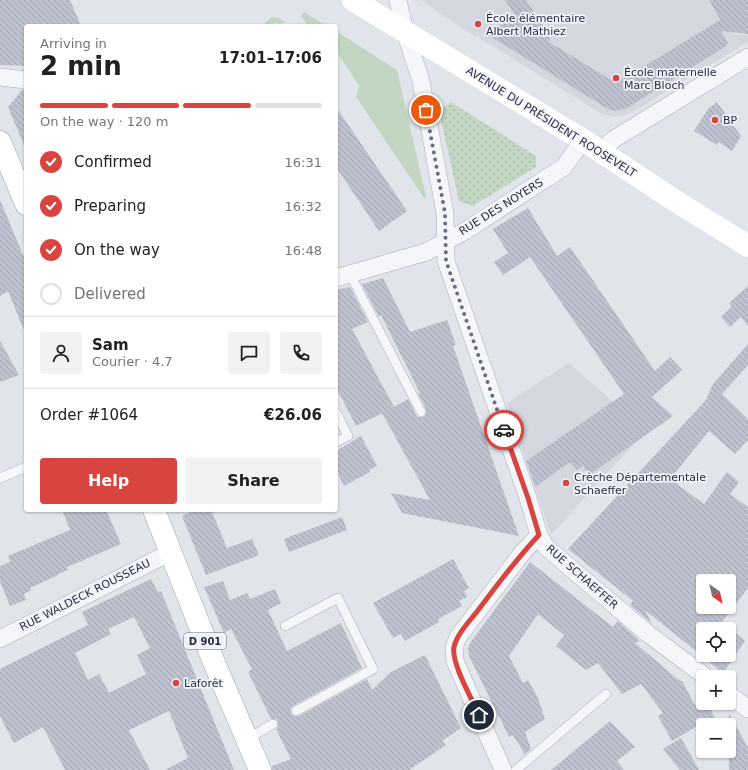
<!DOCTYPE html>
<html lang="en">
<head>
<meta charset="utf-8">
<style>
	body { margin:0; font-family:"DejaVu Sans",sans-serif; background:#f2f2f2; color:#202124; height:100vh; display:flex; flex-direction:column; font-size:15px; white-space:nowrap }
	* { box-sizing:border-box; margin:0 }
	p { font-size:13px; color:#757577 }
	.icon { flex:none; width:22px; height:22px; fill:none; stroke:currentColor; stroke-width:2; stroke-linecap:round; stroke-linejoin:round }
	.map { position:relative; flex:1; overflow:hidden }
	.details { position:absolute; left:24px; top:24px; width:314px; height:488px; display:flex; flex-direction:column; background:#fff; border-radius:4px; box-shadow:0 1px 3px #0004 }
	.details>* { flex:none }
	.needle { width:26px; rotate:146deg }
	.tools { position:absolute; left:696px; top:574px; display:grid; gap:8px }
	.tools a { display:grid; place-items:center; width:40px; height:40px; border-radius:4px; background:#fff; box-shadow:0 1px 3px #0004; font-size:20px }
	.pin { position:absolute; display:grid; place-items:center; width:34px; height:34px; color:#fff; margin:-17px; border:2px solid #fff; border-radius:50%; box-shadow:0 1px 4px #0007 }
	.courier { position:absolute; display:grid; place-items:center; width:40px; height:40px; margin:-20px; border:3px solid #d8443f; border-radius:50%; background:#fff; color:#222; box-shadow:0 1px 5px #0007 }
	.overview em { font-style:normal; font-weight:700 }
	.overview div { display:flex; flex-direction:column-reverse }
	.overview { display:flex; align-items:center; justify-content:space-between; height:68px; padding:0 16px }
	h1 { font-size:26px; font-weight:700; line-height:30px }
	.bar { display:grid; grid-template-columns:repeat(4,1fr); gap:6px 4px; align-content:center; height:48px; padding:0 16px }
	.bar i { height:5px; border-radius:3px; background:#e0e0e0 }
	.bar .active { background:#d8443f }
	.bar p { grid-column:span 4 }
	.line { display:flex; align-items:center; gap:10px; padding:0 16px; border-top:1px solid #e0e0e0 }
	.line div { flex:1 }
	.round { display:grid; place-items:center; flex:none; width:42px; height:42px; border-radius:4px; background:#f2f2f2 }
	ol { padding:0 16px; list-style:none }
	li { display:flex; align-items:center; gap:12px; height:44px }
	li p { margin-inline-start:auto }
	li .icon { padding:4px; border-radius:50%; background:#d8443f; color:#fff; stroke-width:4 }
	li:last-child { color:#757577 }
	li i { width:22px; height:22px; border:2px solid #e0e0e0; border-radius:50% }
	.cta { display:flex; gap:8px; margin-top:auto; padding:8px 16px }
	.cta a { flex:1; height:46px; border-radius:4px; background:#d8443f; color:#fff; font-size:16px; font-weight:700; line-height:46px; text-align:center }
	.cta a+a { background:#f2f2f2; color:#202124 }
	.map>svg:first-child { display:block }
	.built { fill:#d4d6e0 }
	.green { fill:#c3d6c2 }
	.park { fill:url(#park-dots) }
	.building { fill:url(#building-back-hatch); fill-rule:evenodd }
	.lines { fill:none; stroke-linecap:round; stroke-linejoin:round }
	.service-casing { stroke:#aaadb9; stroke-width:10 }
	.minor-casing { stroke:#aaadb9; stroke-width:18 }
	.primary-casing { stroke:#a0a5b8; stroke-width:23 }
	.service { stroke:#f5f6f9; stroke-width:9 }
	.minor { stroke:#f5f6f9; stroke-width:17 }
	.secondary { stroke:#fff; stroke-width:22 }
	.primary { stroke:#fff; stroke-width:22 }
	.done { stroke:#696d7f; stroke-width:4; stroke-dasharray:0 7.2 }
	.route { stroke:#d8443f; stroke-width:5 }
	.poi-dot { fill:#d8443f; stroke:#f2f3f8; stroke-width:1.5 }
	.labels { text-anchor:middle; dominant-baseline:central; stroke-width:3.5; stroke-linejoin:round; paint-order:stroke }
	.shield { fill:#f2f3f8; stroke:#65687b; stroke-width:1 }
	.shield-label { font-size:10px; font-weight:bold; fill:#282d45 }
	.poi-label { font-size:11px; fill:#282d45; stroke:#f2f3f8; text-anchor:start }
	.street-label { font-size:11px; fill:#282d45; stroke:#f2f3f8 }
</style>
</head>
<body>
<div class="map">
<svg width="748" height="770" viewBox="0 0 748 770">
	<defs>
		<pattern id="park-dots" width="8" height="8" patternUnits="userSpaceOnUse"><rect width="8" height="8" fill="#c3d6c2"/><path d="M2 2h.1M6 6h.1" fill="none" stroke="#a8b8a8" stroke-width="1.8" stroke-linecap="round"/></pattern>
		<pattern id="building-back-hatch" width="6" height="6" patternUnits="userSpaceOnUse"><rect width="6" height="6" fill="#bec1ce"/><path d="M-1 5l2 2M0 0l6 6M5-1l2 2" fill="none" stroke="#a3a6b2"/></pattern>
	</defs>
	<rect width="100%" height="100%" fill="#e2e4eb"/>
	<path class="built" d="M421 0H708L722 26 735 34 748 35V42L629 114 615 117 602 114 478 37 481 35 475 37Z
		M569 363 646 431 551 535 507 403Z"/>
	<path class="green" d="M304 12 327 26H308L301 16Z
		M272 17 278 18 286 22 278 24 277 22 271 26H262Z
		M336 31 397 70 426 197 424 198 356 97 359 86 338 54 336 55V49L338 47 336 44Z"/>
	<path class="park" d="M451 102 536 156V167L473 206 459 201 439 111Z"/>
	<path class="building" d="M0 0H70L81 26H26V66L0 65Z
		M505 0H526L550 37 549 42 611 80 620 81 720 20 709 0H748V34L721 31 728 43 725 45 726 46 627 108 614 111 608 109 485 33 516 16Z
		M22 90H26V150L8 107Z
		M717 102 741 136 732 151 719 142 717 145 694 131 708 109Z
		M336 107 407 211 379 231 336 167Z
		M0 200 26 262V335L8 291 0 296Z
		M528 208 557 256 570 247 655 371 670 357 682 370 652 397 673 416 589 475 583 466 577 470 570 462 535 487 526 461 624 394 530 257 503 275 494 262 508 253 493 229Z
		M383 278 410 332 447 320 456 345 453 346 519 536 402 513 391 493 430 500 382 413 391 409 356 426 336 387V290L350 287 368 322 352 329 394 407 408 399 417 417H423L426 415V409L418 393H420L381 315 379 317 362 284Z
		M748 286V326L741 317 730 327 721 317 732 306 729 303Z
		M0 341 19 375 0 382Z
		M748 344V365L722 394 748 419V440L735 454 709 431 670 479 704 504 727 472 739 482 730 494 748 507V588L722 622 745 641 723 673 645 610 652 624 630 605 633 601 568 549 706 400 713 384ZM703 581H729V607H703ZM703 629H729V655H703Z
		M361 436 377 466 369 470 370 472 344 486 336 470V451Z
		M62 510H106L121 544 67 567 68 570 58 574V575L30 588 31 590 24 594 26 600 10 606 0 581V566L10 562 8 556 70 530Z
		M195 510H211L227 548 252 539 259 555 206 575 182 516Z
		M342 517 347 530 289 552 284 539Z
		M453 559 469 588 464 591 467 597 459 601 462 606 438 619 439 622 405 641 401 634 393 638 373 603Z
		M530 562 613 627 618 621 640 641 635 643 680 681H682L695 705 703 701V703H707L719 725H699L672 741 658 716 663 713 641 684 622 694 598 663 586 670 556 646 564 635 538 614 509 656 523 683 528 680 538 698 545 719 525 732 531 749 525 754 513 735 509 737 469 656 468 649 470 643Z
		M151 579 158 592 161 591 234 770H165L188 758 169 711 129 730 150 770H65L43 727 14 743 0 716V669L88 625 82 612ZM134 617 150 648 137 655 146 674 109 693 99 674 88 680 75 653 111 634 108 629Z
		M223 581 230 600 247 593 250 599 275 589 281 603 268 610 287 651 341 623 362 668 293 706 290 710 293 716H299L367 679 372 690 391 672 425 655 461 728 442 741 446 745 409 770H272V766L291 759 276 729 278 727V721L276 719H271L248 672 252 669 231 629 224 633 204 587Z
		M729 713 748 748V770H729Z
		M610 721 635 747 617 761 624 770H551Z
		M681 738 699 770H680L663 749Z"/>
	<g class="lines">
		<defs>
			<path id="service" d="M350 274 421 412
				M336 412 348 436 336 442
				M0 478 26 467
				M285 626 338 598 373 669 296 711
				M247 739 273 724
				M516 770 606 694"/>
			<path id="minor" d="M398 0 405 32 421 81 445 213 446 261 528 498 539 535 546 547 647 633 706 677
				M0 77 26 80
				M601 151 614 139 748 57
				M336 278 426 252 465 231 564 167 583 140
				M0 639 171 552
				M729 694 748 709
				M503 770 455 661 454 648 458 637 523 552 539 535"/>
			<path id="primary" d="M0 142 26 204
				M154 510 213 660 260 770"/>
		</defs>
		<use href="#service" class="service-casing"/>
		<use href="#minor" class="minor-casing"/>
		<use href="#primary" class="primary-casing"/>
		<use href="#service" class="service"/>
		<use href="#minor" class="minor"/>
		<path class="secondary" d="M353 0 583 140 677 202 748 246"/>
		<use href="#primary" class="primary"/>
	</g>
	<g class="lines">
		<path class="done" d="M426 110 445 213 446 261 504 430"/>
		<path class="route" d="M479 715C472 699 451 663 454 647 457 633 471 620 479 609 498 584 517 558 539 535L528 498 504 430"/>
	</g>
	<g class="poi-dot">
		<circle cx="478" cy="24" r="4"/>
		<circle cx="616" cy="78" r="4"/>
		<circle cx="715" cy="120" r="4"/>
		<circle cx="566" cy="483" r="4"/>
		<circle cx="176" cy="683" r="4"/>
	</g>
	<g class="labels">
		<rect class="shield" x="184" y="633" width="42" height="16" rx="3"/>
		<g class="shield-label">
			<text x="205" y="641">D 901</text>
		</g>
		<g class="poi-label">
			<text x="486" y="18">École élémentaire<tspan x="486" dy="13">Albert Mathiez</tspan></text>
			<text x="624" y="72">École maternelle<tspan x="624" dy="13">Marc Bloch</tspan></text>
			<text x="723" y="120">BP</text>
			<text x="574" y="477">Crèche Départementale<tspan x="574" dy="13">Schaeffer</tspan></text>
			<text x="184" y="683">Laforêt</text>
		</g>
		<g class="street-label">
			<text transform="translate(551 122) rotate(32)">AVENUE DU PRÉSIDENT ROOSEVELT</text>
			<text transform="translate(501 207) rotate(-32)">RUE DES NOYERS</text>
			<text transform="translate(582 577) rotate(41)">RUE SCHAEFFER</text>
			<text transform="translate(85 595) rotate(-27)">RUE WALDECK ROUSSEAU</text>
		</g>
	</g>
</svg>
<div class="tools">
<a><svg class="needle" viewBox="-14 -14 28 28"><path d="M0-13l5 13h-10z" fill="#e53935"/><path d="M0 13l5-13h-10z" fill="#757577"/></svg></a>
<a><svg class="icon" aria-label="locate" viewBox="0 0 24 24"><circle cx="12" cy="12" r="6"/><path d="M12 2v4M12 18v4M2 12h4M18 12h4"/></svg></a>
<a>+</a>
<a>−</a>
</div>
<div class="pin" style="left:426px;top:110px;background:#ea580c"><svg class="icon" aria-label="bag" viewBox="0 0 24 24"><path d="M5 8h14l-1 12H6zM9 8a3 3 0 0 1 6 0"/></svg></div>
<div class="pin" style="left:479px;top:715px;background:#1f2937"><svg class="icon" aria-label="home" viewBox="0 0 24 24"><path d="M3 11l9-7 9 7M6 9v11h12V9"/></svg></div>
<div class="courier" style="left:504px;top:430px"><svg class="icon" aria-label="car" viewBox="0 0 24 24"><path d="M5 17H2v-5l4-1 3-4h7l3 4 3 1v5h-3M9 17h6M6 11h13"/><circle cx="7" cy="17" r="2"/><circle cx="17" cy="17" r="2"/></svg></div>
<section class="details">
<div class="overview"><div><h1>2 min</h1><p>Arriving in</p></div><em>17:01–17:06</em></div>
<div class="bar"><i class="active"></i><i class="active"></i><i class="active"></i><i></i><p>On the way · 120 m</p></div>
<ol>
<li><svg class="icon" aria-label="check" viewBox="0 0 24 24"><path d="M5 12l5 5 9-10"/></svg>Confirmed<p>16:31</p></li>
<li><svg class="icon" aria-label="check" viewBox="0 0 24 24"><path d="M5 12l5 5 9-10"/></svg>Preparing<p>16:32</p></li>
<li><svg class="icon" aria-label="check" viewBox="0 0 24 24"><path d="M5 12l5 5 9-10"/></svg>On the way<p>16:48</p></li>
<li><i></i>Delivered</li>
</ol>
<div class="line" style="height:72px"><a class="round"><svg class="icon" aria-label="person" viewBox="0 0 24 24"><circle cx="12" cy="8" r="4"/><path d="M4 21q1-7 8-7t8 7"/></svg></a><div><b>Sam</b><p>Courier · 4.7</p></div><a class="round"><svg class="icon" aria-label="chat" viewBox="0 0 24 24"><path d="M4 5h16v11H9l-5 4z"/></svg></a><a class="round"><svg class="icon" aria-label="phone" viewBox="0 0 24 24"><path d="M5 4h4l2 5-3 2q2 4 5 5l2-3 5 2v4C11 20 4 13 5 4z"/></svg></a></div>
<div class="line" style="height:52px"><div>Order #1064</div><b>€26.06</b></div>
<div class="cta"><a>Help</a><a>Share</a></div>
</section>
</div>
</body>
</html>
